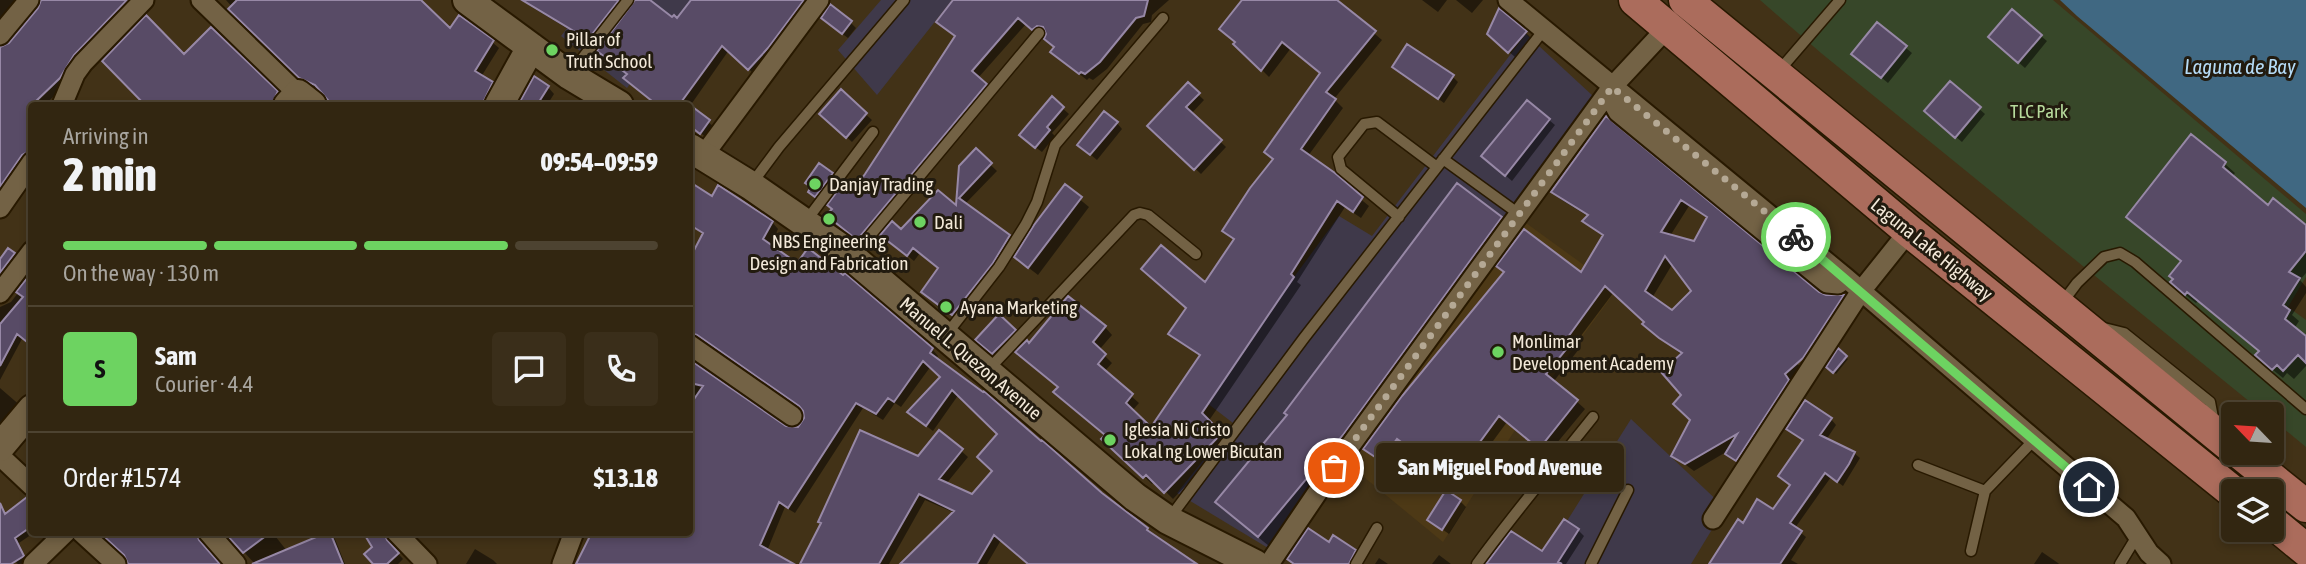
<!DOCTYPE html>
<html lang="en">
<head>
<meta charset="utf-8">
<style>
	body { margin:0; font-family:"Asap Condensed",sans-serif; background:#3a2e1a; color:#f1f3f6; height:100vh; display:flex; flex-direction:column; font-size:26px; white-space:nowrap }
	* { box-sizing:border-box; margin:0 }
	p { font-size:23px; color:#a8a59f }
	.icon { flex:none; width:38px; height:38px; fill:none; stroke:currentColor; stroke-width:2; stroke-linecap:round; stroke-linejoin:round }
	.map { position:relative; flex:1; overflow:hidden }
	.side { position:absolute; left:28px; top:102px; width:665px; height:434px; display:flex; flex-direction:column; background:#322611; border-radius:7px; box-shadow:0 4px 10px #0003,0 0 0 2px #4d4331 }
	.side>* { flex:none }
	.needle { width:46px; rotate:295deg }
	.tools { position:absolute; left:2221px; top:402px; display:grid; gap:14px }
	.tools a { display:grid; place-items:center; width:63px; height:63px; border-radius:7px; background:#322611; box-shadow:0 4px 10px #0003,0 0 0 2px #4d4331; font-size:35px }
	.pin { position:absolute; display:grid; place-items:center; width:60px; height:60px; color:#fff; margin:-30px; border:4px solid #fff; border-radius:50%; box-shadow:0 2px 7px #0007 }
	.courier { position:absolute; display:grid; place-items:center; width:70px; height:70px; margin:-35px; border:5px solid #6dd361; border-radius:50%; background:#fff; color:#222; box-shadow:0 2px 9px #0007 }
	.bubble { position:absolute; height:49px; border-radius:7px; background:#322611; box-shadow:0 4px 10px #0003,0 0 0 2px #4d4331; font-size:23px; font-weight:800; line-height:49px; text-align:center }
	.overview em { font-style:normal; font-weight:800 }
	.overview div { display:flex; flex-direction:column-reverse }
	.overview { display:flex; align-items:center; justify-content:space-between; height:119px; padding:0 35px }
	h1 { font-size:46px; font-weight:800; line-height:52px }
	.bar { display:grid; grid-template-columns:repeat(4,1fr); gap:10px 7px; align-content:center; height:84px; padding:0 35px }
	.bar i { height:9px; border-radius:5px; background:#4d4331 }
	.bar .active { background:#6dd361 }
	.bar p { grid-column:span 4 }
	.line { display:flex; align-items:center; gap:18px; padding:0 35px; border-top:2px solid #4d4331 }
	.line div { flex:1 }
	.round { display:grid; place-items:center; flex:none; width:74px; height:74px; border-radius:7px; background:#3a2e1a }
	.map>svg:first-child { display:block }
	.built { fill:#4d3916 }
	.industrial { fill:#3f394a }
	.green { fill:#374729 }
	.water { fill:#406882 }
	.shadow { fill:#0007; fill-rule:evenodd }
	.building { fill:#584b66; stroke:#9788a6; stroke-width:2; fill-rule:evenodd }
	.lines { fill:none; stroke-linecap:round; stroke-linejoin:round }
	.lane-casing { stroke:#281900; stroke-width:13 }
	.street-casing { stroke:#281900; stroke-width:23 }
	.secondary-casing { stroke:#281900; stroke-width:32 }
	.primary-casing { stroke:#281900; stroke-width:35 }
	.lane { stroke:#736245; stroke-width:10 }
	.street { stroke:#736245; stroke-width:19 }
	.secondary { stroke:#736245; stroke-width:28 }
	.primary { stroke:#ab6c5c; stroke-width:32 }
	.done { stroke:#b5a995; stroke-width:7; stroke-dasharray:0 12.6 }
	.route { stroke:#6dd361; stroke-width:9 }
	.poi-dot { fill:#6dd361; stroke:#221b0f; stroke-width:2.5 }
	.labels { text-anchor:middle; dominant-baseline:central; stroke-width:6; stroke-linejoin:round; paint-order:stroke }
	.poi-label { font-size:19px; fill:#f3e9d9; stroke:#221b0f; text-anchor:start }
	.park-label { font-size:19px; fill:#b7da9c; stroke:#221b0f }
	.street-label { font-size:19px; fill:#f3e9d9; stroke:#221b0f }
	.water-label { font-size:21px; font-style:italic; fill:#b5dbf6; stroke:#221b0f }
</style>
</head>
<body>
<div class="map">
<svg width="2306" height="564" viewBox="0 0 2306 564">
	<rect width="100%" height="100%" fill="#423217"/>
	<path class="built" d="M1519 218 1617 289 1524 416 1443 542 1348 464Z"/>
	<path class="industrial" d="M589 0H693L627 88 561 36Z
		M881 0H952L877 95 838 50Z
		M1526 34 1593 96 1268 548 1177 493 1233 423 1207 403 1294 277 1339 216 1372 236Z
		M1631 419 1725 508 1691 564H1540Z"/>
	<path class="green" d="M1760 0H2053L2306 214V277L2288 307 2306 320V447L2272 419V415H2266L1821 53Z"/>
	<path class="water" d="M2060 0H2306V208L2077 16Z"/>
	<path class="shadow" d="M0 0H25L0 30Z
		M42 0H139L66 84 45 105H32V159L0 200V49L11 44 40 8Z
		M226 0H418L450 30 492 42 499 48 481 77 498 90 491 105H334L321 90 307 84 230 9 232 7Z
		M524 0H632L593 47 581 37 530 6Z
		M694 0H814L755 75 729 50 690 106 658 105 673 20H678Z
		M955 0H1169L1152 15 1151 22 1143 24 1107 69 1093 80 1089 78 1087 80 1059 58 1049 33 1045 32 1040 35 1026 24 978 78 992 92 865 245 836 222 956 37 945 29Z
		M1242 0H1335L1382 40 1334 99 1343 108 1308 156 1369 206 1361 218 1345 207 1297 282 1301 285 1208 422 1228 441 1173 499 1155 481 1152 484 1111 446 1106 436 1059 387 1030 345 1105 327 1112 335 1099 350 1112 363 1104 372 1139 403 1132 411 1152 430 1201 357 1171 334 1235 241 1224 231 1275 160 1322 74 1291 48 1269 77 1236 44Z
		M1422 0H1447L1438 12Z
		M1456 0H1483L1472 13Z
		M850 22 856 28 848 38 829 24Z
		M1877 24 1912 53 1888 83 1859 59Z
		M1526 33 1531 38 1515 57 1495 40Z
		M2041 36 2047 41 2025 68 1996 43Z
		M1394 67 1453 77 1458 82 1444 103Z
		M1950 83 1985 114 1962 142 1932 117Z
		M1188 85 1204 100 1191 114 1226 147 1201 174 1150 126Z
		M548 87 554 94 547 105H519Z
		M841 92 872 120 852 142 827 119Z
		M1052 99 1069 114 1052 133 1055 136 1042 152 1027 141Z
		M690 106 715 128 707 138 690 125Z
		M1606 118 1818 294 1826 297H1843L1850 304 1744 468 1726 452 1694 471 1674 456 1692 420 1684 395 1682 355 1652 331 1646 322 1614 292 1574 345 1579 349 1554 381 1585 409 1547 455 1507 422 1460 486 1405 446 1389 468 1365 449 1582 274 1604 236 1584 221 1589 217 1560 199 1553 192ZM1689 206 1708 218 1695 243 1670 236ZM1673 263 1694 291 1672 312 1652 298ZM1837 302H1841L1800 366 1797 364Z
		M1549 120 1555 125 1512 181 1489 161Z
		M1117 123 1122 129 1097 160 1085 150Z
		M2192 137 2225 164 2235 173 2232 177 2268 207 2306 227V273L2300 280 2306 287V293L2292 315 2299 321 2294 329 2306 341V366L2294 379 2287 373 2283 378 2267 365 2260 352 2198 301 2196 303 2182 292V262L2138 226Z
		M976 151 997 171 965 204 1016 243 959 320 930 298 940 269 920 253 914 261 889 241 902 232 958 209 961 167Z
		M832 174 838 180 821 201 810 192Z
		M690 184 712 199 772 222 778 229 770 246 932 349 938 356 936 359 1154 536 1194 564H1029L1001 540 987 564H903L955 513 925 500 889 564H802L919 458 940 432 968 457 946 484 973 496 994 471 1000 434 959 394 933 431 916 418 942 377 931 366 901 407 895 403 883 420 863 408 795 513 785 507 767 551 790 564H578L591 537 587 532H690V362L785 428 799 429 806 416 802 408 705 341 694 339 690 336V262L704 235 695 227 702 216 690 208Z
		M1065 187 1089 207 1038 275 1025 265Z
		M1501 218 1512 228 1352 444 1269 546 1228 513Z
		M14 254 19 260 0 286V262Z
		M32 275 23 337 0 380V307L11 302Z
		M999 317 1020 337 999 359 983 345Z
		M1839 351 1848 359 1836 374 1828 367Z
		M0 388 22 407 0 432Z
		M1831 419 1836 425 1826 440 1854 453 1860 458 1843 486 1831 477 1795 528 1806 537 1791 560 1798 564H1719L1743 525 1773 511 1791 486 1785 481Z
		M1460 501 1466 507 1449 534 1429 520Z
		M32 507V532H35L19 543 28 563 18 564 0 547V520Z
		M1578 530 1584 536 1566 564H1488L1543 554Z
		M226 532H272L287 551 329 533 335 539 345 564 254 563Z
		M365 532H385L389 538V543L403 559 398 564H375L374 548Z
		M475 549 493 560 497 564H466Z
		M2042 552 2058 563 2059 564H2034Z
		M1439 555 1451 564H1432Z
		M1379 558 1388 564H1375Z"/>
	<path class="building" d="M41 0H127L74 55 60 78 32 105V150L22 155 0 187V47L9 43 38 8Z
		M237 0H421L450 28 459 15 494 40 475 71 493 82 482 105H332L315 85 299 78 228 9Z
		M522 0H619L586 42 579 37 580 35Z
		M635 0H650L672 17 674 15 677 18 691 0H804L768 48 748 70 722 46 679 105H657L623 78 627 74 597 51Z
		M953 0H1148L1144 16 1136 18 1100 62 1085 74 1081 72 1079 74 1050 52 1054 47 1044 39 1046 34 1043 27 1037 26 1032 30 1018 18 972 71 987 84 857 240 826 215 832 209 827 205 845 181 855 188 865 174 955 36 936 22Z
		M1242 0H1337L1376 31 1326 92 1336 99 1301 149 1335 173 1363 197 1353 212 1337 201 1291 274 1294 277 1202 413 1222 433 1164 493 1146 475 1143 478 1101 439 1105 435 1053 392 1058 387 1015 352 1027 340 1029 343 1068 296 1106 326 1093 342 1106 354 1098 364 1133 394 1126 403 1151 427 1200 355 1168 334 1186 308 1141 269 1161 245 1205 282 1234 239 1222 231 1250 188 1273 159 1264 152 1320 73 1282 42 1261 71 1233 44 1235 42 1219 29Z
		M830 4 852 21 842 34 821 18Z
		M1499 8 1527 31 1508 53 1487 34Z
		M2012 9 2042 35 2018 63 1988 37Z
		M146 15 184 54 211 27 278 91 272 105H145L102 61Z
		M1877 22 1907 46 1881 78 1851 54Z
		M1407 44 1454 75 1438 99 1392 67Z
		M534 76 549 86 537 105H518Z
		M1950 81 1981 107 1955 138 1924 111Z
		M1188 82 1200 93 1186 107 1222 140 1194 170 1147 126Z
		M841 89 867 113 846 138 819 114Z
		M1052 96 1064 107 1047 127 1050 130 1035 148 1019 135Z
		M1527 100 1550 119 1505 176 1481 156Z
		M690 105 710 120 700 134 690 126Z
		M1104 111 1118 122 1090 155 1077 145Z
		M1606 116 1819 292 1826 295H1844L1803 358 1785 374 1789 380 1736 461 1725 454 1737 434 1685 464 1671 456 1690 420 1673 404 1681 395 1661 372 1682 353 1659 338 1642 324 1644 322 1605 286 1568 337 1573 341 1546 374 1578 400 1539 449 1499 416 1452 480 1397 439 1381 461 1363 449 1402 396 1504 272 1496 266 1524 229 1581 272 1603 235 1582 221 1588 215 1551 192ZM1681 200 1707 217 1694 241 1661 232ZM1665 256 1691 291 1672 310 1645 291Z
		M2191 134 2226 162 2223 167 2268 205 2273 198 2306 225V251L2289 272 2300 278 2283 305 2290 310 2285 319 2306 336V363L2298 355 2283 371 2277 365 2272 370 2255 355 2259 351 2187 292 2185 295 2170 282 2173 279 2169 276 2181 261 2126 217Z
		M976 148 992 163 959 198 1010 235 993 263 952 315 921 292 938 268 913 248 907 256 880 235 892 221 901 229 938 190 956 205 959 166Z
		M819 163 833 173 815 197 808 192 811 187 805 183Z
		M690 182 712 196 718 185 773 221 763 239 797 263 808 248 843 275 845 273 933 348 930 353 983 392 984 391 1041 441 1042 440 1102 493 1148 528 1147 530 1197 564H1028L994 535 977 564H900L954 511 919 494 879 564H800L821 523 818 522 860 430 918 456 939 430 963 449 939 479 972 494 992 471 977 457 997 434 952 390 926 426 907 412 940 377 923 361 894 402 888 398 876 414 856 403 788 508 779 502 760 545 794 564H576L592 532H690V405L703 386 690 383V360L786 426 798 427 804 418 803 411 799 406 697 335 690 333V258L703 233 690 225Z
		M1457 183 1502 217 1343 435 1258 537 1215 502 1287 415 1284 413Z
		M1065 184 1082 197 1028 268 1014 257 1034 225Z
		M8 248 15 253 0 273V259Z
		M32 272V346L17 334 0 366V324L23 297 16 292Z
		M999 314 1016 330 992 354 975 340Z
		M1838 348 1847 356 1833 373 1826 367Z
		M1805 400 1832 418 1820 435 1855 452 1849 464 1837 482 1825 473 1790 523 1802 531 1780 564H1709L1738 519 1743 523 1757 499 1773 509 1790 485 1778 476 1803 440 1786 429Z
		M1446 490 1461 500 1442 530 1427 520Z
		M27 497 32 498V526L15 538 24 556 11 564H0V503L5 514Z
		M1564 519 1579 529 1558 562 1562 564H1486L1511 531 1542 551Z
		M1308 528 1329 542 1333 535 1356 550 1349 564H1294L1287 559Z
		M99 532H196L199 540 220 564H128L124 555Z
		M224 532H271L243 553Z
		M330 532 343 564H252L328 532Z
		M363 532H384L387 540 399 553 387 564H373L364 554 372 547Z"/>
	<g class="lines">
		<defs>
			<path id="lane" d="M1778 72 1840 0
				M570 74 628 0
				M1443 159 1519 214
				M753 182 779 147 904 0
				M1399 217 1341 169 1338 157 1364 124 1377 122 1437 167
				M806 221 873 132
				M853 256 1039 33
				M2062 303 2077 283 2104 257 2120 253 2135 262 2306 409
				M2104 328 2124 333 2210 402 2214 423
				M946 335 999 267 1026 224 1037 202 1055 145 1163 18
				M988 370 1134 215 1140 213 1148 215 1196 254
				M1918 465 1985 491
				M1169 519 1304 338 1543 31
				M1971 551 1985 491 2034 440
				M1356 564 1377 528
				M1477 564C1514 513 1554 466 1593 417
				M1591 564 1628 490
				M2120 564 2137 536"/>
			<path id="street" d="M201 0 298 94
				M1508 0 1846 278 2126 518 2149 553 2161 564
				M0 35 29 0
				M1612 87V101L1618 112 1827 283 1838 284 1846 278
				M62 105 75 74 83 63 144 0
				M703 156 819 0
				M0 208 32 162
				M0 293 32 251
				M690 345 792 416
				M0 456 32 486
				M1713 519 1861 291 1909 231
				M81 532 116 564
				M208 532 236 564
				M396 532 427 564
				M33 564 66 532
				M562 564 574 532
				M1269 564 1334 468 1612 87 1667 28"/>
			<path id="secondary" d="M467 0 569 75 619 105
				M288 105 298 94 312 105
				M499 105 531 47
				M690 148 750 185 841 248 1135 497 1168 520 1255 564
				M0 447 32 409"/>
			<path id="primary" d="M1635 0 1909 231 2233 492
				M1685 0 2233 448
				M2240 453 2306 506
				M2272 522 2306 550"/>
		</defs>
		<use href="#lane" class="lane-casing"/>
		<use href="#street" class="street-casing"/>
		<use href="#secondary" class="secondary-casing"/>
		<use href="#primary" class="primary-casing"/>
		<use href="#lane" class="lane"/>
		<use href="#street" class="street"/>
		<use href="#secondary" class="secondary"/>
		<use href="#primary" class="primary"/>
	</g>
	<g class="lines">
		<path class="done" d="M1334 468 1612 87 1796 237"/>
		<path class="route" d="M1796 237 2089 487"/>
	</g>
	<g class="poi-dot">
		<circle cx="552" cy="50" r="7"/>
		<circle cx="815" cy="184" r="7"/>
		<circle cx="829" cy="219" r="7"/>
		<circle cx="920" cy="222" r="7"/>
		<circle cx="946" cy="307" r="7"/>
		<circle cx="1498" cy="352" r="7"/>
		<circle cx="1110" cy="440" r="7"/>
	</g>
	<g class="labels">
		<g class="poi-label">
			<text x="566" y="39">Pillar of<tspan x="566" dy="22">Truth School</tspan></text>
			<text x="829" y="184">Danjay Trading</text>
			<text x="934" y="222">Dali</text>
			<text x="829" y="241" text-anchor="middle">NBS Engineering<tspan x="829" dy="22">Design and Fabrication</tspan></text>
			<text x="960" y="307">Ayana Marketing</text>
			<text x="1512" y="341">Monlimar<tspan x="1512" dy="22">Development Academy</tspan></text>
			<text x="1124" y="429">Iglesia Ni Cristo<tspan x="1124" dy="22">Lokal ng Lower Bicutan</tspan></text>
		</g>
		<g class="park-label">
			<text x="2039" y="111">TLC Park</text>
		</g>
		<g class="street-label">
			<text transform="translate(1932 249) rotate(39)">Laguna Lake Highway</text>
			<text transform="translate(971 358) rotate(40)">Manuel L. Quezon Avenue</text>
		</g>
		<g class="water-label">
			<text x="2240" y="66">Laguna de Bay</text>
		</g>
	</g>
</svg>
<div class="tools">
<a><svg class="needle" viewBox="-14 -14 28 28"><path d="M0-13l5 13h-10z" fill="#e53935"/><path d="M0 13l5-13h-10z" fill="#a8a59f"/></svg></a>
<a><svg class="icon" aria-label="layers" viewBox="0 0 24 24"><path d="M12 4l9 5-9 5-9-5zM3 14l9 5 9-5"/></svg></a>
</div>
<div class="pin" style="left:1334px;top:468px;background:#ea580c"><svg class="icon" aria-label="bag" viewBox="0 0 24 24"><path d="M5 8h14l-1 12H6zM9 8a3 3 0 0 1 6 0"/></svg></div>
<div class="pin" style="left:2089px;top:487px;background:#1f2937"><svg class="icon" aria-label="home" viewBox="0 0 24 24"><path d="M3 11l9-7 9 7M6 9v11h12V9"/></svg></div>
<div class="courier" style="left:1796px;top:237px"><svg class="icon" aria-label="bike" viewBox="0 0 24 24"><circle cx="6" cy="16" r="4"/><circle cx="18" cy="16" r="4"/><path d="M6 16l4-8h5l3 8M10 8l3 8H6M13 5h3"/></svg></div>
<div class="bubble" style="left:1376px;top:443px;width:248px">San Miguel Food Avenue</div>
<section class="side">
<div class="overview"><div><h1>2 min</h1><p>Arriving in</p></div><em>09:54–09:59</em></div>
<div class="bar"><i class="active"></i><i class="active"></i><i class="active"></i><i></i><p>On the way · 130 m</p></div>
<div class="line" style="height:126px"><b class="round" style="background:#6dd361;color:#111">S</b><div><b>Sam</b><p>Courier · 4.4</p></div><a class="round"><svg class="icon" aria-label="chat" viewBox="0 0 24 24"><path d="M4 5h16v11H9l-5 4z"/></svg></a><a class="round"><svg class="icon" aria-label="phone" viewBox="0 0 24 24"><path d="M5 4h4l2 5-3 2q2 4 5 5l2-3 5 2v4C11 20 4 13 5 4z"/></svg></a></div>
<div class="line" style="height:91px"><div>Order #1574</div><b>$13.18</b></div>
</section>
</div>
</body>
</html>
